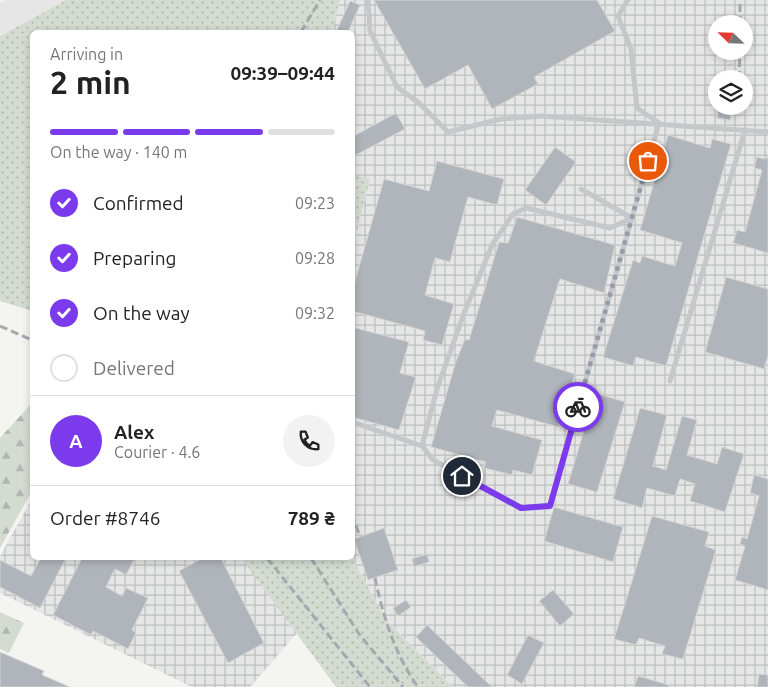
<!DOCTYPE html>
<html lang="en">
<head>
<meta charset="utf-8">
<style>
	body { margin:0; font-family:Ubuntu,sans-serif; background:#f2f2f2; color:#222; height:100vh; display:flex; flex-direction:column; font-size:19px; white-space:nowrap }
	* { box-sizing:border-box; margin:0 }
	p { font-size:16px; color:#767676 }
	.icon { flex:none; width:28px; height:28px; fill:none; stroke:currentColor; stroke-width:2; stroke-linecap:round; stroke-linejoin:round }
	.map { position:relative; flex:1; overflow:hidden }
	.details { position:absolute; left:30px; top:30px; width:325px; height:530px; display:flex; flex-direction:column; background:#fff; border-radius:8px; box-shadow:0 2px 8px #0003 }
	.details>* { flex:none }
	.needle { width:32px; rotate:293deg }
	.buttons { position:absolute; left:708px; top:15px; display:grid; gap:10px }
	.buttons a { display:grid; place-items:center; width:45px; height:45px; border-radius:50%; background:#fff; box-shadow:0 2px 8px #0003; font-size:25px }
	.pin { position:absolute; display:grid; place-items:center; width:42px; height:42px; color:#fff; margin:-21px; border:2px solid #fff; border-radius:50%; box-shadow:0 1px 5px #0007 }
	.courier { position:absolute; display:grid; place-items:center; width:50px; height:50px; margin:-25px; border:4px solid #7c3aed; border-radius:50%; background:#fff; color:#222; box-shadow:0 1px 6px #0007 }
	.headline em { font-style:normal; font-weight:600 }
	.headline div { display:flex; flex-direction:column-reverse }
	.headline { display:flex; align-items:center; justify-content:space-between; height:85px; padding:0 20px }
	h1 { font-size:32px; font-weight:600; line-height:38px }
	.bar { display:grid; grid-template-columns:repeat(4,1fr); gap:8px 5px; align-content:center; height:60px; padding:0 20px }
	.bar i { height:6px; border-radius:4px; background:#e0e0e0 }
	.bar .active { background:#7c3aed }
	.bar p { grid-column:span 4 }
	.line { display:flex; align-items:center; gap:12px; padding:0 20px; border-top:1px solid #e0e0e0 }
	.line div { flex:1 }
	.round { display:grid; place-items:center; flex:none; width:52px; height:52px; border-radius:26px; background:#f2f2f2 }
	ol { padding:0 20px; list-style:none }
	li { display:flex; align-items:center; gap:15px; height:55px }
	li p { margin-inline-start:auto }
	li .icon { padding:5px; border-radius:50%; background:#7c3aed; color:#fff; stroke-width:4 }
	li:last-child { color:#767676 }
	li i { width:28px; height:28px; border:2px solid #e0e0e0; border-radius:50% }
	.map>svg:first-child { display:block }
	.built { fill:#e5e6e5 }
	.industrial { fill:url(#industrial-grid); fill-rule:evenodd }
	.grass { fill:url(#grass-dots) }
	.forest { fill:url(#forest-firs) }
	.building { fill:#b0b4bb; stroke:#d6d6d4 }
	.lines { fill:none; stroke-linecap:round; stroke-linejoin:round }
	.lane { stroke:#c5c7cb; stroke-width:5 }
	.rail { stroke:#a5a8af; stroke-width:3; stroke-dasharray:8 4; stroke-linecap:butt }
	.done { stroke:#969da9; stroke-width:5; stroke-dasharray:0 9 }
	.route { stroke:#7c3aed; stroke-width:6 }
</style>
</head>
<body>
<div class="map">
<svg width="768" height="687" viewBox="0 0 768 687">
	<defs>
		<pattern id="industrial-grid" width="8" height="8" patternUnits="userSpaceOnUse" patternTransform="scale(1.25)"><rect width="8" height="8" fill="#e5e6e5"/><path d="M0 4h8M4 0v8" fill="none" stroke="#bdbfbf"/></pattern>
		<pattern id="grass-dots" width="8" height="8" patternUnits="userSpaceOnUse" patternTransform="scale(1.25)"><rect width="8" height="8" fill="#d4dcd2"/><path d="M2 2h.1M6 6h.1" fill="none" stroke="#b0b7b0" stroke-width="1.8" stroke-linecap="round"/></pattern>
		<pattern id="forest-firs" width="22" height="20" patternUnits="userSpaceOnUse" patternTransform="scale(1.25)"><rect width="22" height="20" fill="#d4dcd2"/><path d="M5 1l3.5 6h-7zM16 11l3.5 6h-7z" fill="#b0b7b0"/></pattern>
	</defs>
	<rect width="100%" height="100%" fill="#f4f5f1"/>
	<path class="built" d="M6 0H66L0 36V3Z"/>
	<path class="industrial" d="M340 0H768V687H453L386 620 352 558 353 247 370 179 353 175 352 32H332ZM716 24H744V51H716ZM716 79H744V106H716Z
		M32 499V558H241L298 632 250 687H192L0 593V556Z"/>
	<path class="grass" d="M66 0H340L332 32H32V311L0 301V36Z
		M353 175 370 179 353 247 352 175Z
		M241 558H352L386 620 453 687H336Z"/>
	<path class="forest" d="M32 403V491L0 548V438Z
		M0 612 24 623 9 653 0 649Z"/>
	<path class="building" d="M374 0H597L615 31 534 77 538 84 492 109 468 65 425 89Z
		M350 1 360 5 348 32H336Z
		M718 107 732 109 730 120 717 118Z
		M396 113 405 129 352 157V137Z
		M668 135 710 148 712 139 731 144 666 366 636 357 633 366 603 357 633 260 640 263 642 256 675 266 682 243 640 230Z
		M555 147 576 162 546 205 525 190Z
		M757 157 765 159 768 157V253L733 243 737 230 745 232 762 170 754 168Z
		M437 161 504 179 497 205 468 197 450 262 435 258 425 295 454 304 442 345 423 340 425 331 352 311V292L384 179 429 191Z
		M517 217 615 245 604 293 560 279 543 332 534 361 575 374 558 427 497 410 492 426 542 440 532 475 513 470 512 475 484 468 486 462 431 447 456 361 465 339 469 340 499 242 508 243Z
		M726 277 768 289V356L764 369 705 352Z
		M352 327 409 342 400 373 416 377 399 430 352 417Z
		M595 393 625 402 597 492 568 484Z
		M640 408 667 415 653 466 666 470 682 416 697 420 687 455 717 464 722 447 744 454 725 512 690 501 695 484 680 479 675 496 647 488 642 508 613 499Z
		M754 475 768 479V590L735 580 745 546 740 544 742 537 747 539 759 496 750 493Z
		M554 507 623 527 613 562 544 541Z
		M652 516 709 532 705 546 716 550 683 659 662 654 665 646 639 638 636 645 614 639Z
		M384 528 398 570 368 580 354 539Z
		M427 554 429 562 414 567 412 559Z
		M41 558H66L40 608 0 587V560L31 576Z
		M82 558H135L126 575 115 569 106 587 122 596 126 588 148 598 132 630 136 633 128 649 93 631 91 635 53 615Z
		M203 558H221L264 643 228 663 179 571Z
		M553 590 574 614 560 626 539 601Z
		M406 600 411 607 398 616 393 608Z
		M427 625 492 687H468L416 637Z
		M528 635 544 643 522 684 507 675Z
		M0 652 44 671 42 675 70 687H0Z
		M759 674 768 675V687H757Z
		M638 676 669 685V687H634Z"/>
	<g class="lines">
		<path class="lane" d="M368 0 370 31 397 87 419 103 448 132 501 119 542 116 768 132
			M628 0 618 16 631 49 637 108 659 123
			M581 189 632 218 610 228 526 208 513 214 492 245 463 316 437 389 422 446 433 460 521 508 550 505 659 123
			M670 381 745 130
			M352 422 422 446"/>
		<path class="rail" d="M740 24V0
			M301 32 320 0
			M739 79 740 51
			M0 326 32 340
			M352 514 360 537
			M267 558 370 687
			M311 558 359 634 403 687
			M375 578C383 616 395 655 418 687"/>
	</g>
	<g class="lines">
		<path class="done" d="M578 407 648 161"/>
		<path class="route" d="M462 476 521 508 550 506 578 407"/>
	</g>
</svg>
<div class="buttons">
<a><svg class="needle" viewBox="-14 -14 28 28"><path d="M0-13l5 13h-10z" fill="#e53935"/><path d="M0 13l5-13h-10z" fill="#767676"/></svg></a>
<a><svg class="icon" aria-label="layers" viewBox="0 0 24 24"><path d="M12 4l9 5-9 5-9-5zM3 14l9 5 9-5"/></svg></a>
</div>
<div class="pin" style="left:648px;top:161px;background:#ea580c"><svg class="icon" aria-label="bag" viewBox="0 0 24 24"><path d="M5 8h14l-1 12H6zM9 8a3 3 0 0 1 6 0"/></svg></div>
<div class="pin" style="left:462px;top:476px;background:#1f2937"><svg class="icon" aria-label="home" viewBox="0 0 24 24"><path d="M3 11l9-7 9 7M6 9v11h12V9"/></svg></div>
<div class="courier" style="left:578px;top:407px"><svg class="icon" aria-label="bike" viewBox="0 0 24 24"><circle cx="6" cy="16" r="4"/><circle cx="18" cy="16" r="4"/><path d="M6 16l4-8h5l3 8M10 8l3 8H6M13 5h3"/></svg></div>
<section class="details">
<div class="headline"><div><h1>2 min</h1><p>Arriving in</p></div><em>09:39–09:44</em></div>
<div class="bar"><i class="active"></i><i class="active"></i><i class="active"></i><i></i><p>On the way · 140 m</p></div>
<ol>
<li><svg class="icon" aria-label="check" viewBox="0 0 24 24"><path d="M5 12l5 5 9-10"/></svg>Confirmed<p>09:23</p></li>
<li><svg class="icon" aria-label="check" viewBox="0 0 24 24"><path d="M5 12l5 5 9-10"/></svg>Preparing<p>09:28</p></li>
<li><svg class="icon" aria-label="check" viewBox="0 0 24 24"><path d="M5 12l5 5 9-10"/></svg>On the way<p>09:32</p></li>
<li><i></i>Delivered</li>
</ol>
<div class="line" style="height:90px"><b class="round" style="background:#7c3aed;color:#fff">A</b><div><b>Alex</b><p>Courier · 4.6</p></div><a class="round"><svg class="icon" aria-label="phone" viewBox="0 0 24 24"><path d="M5 4h4l2 5-3 2q2 4 5 5l2-3 5 2v4C11 20 4 13 5 4z"/></svg></a></div>
<div class="line" style="height:65px"><div>Order #8746</div><b>789 ₴</b></div>
</section>
</div>
</body>
</html>
